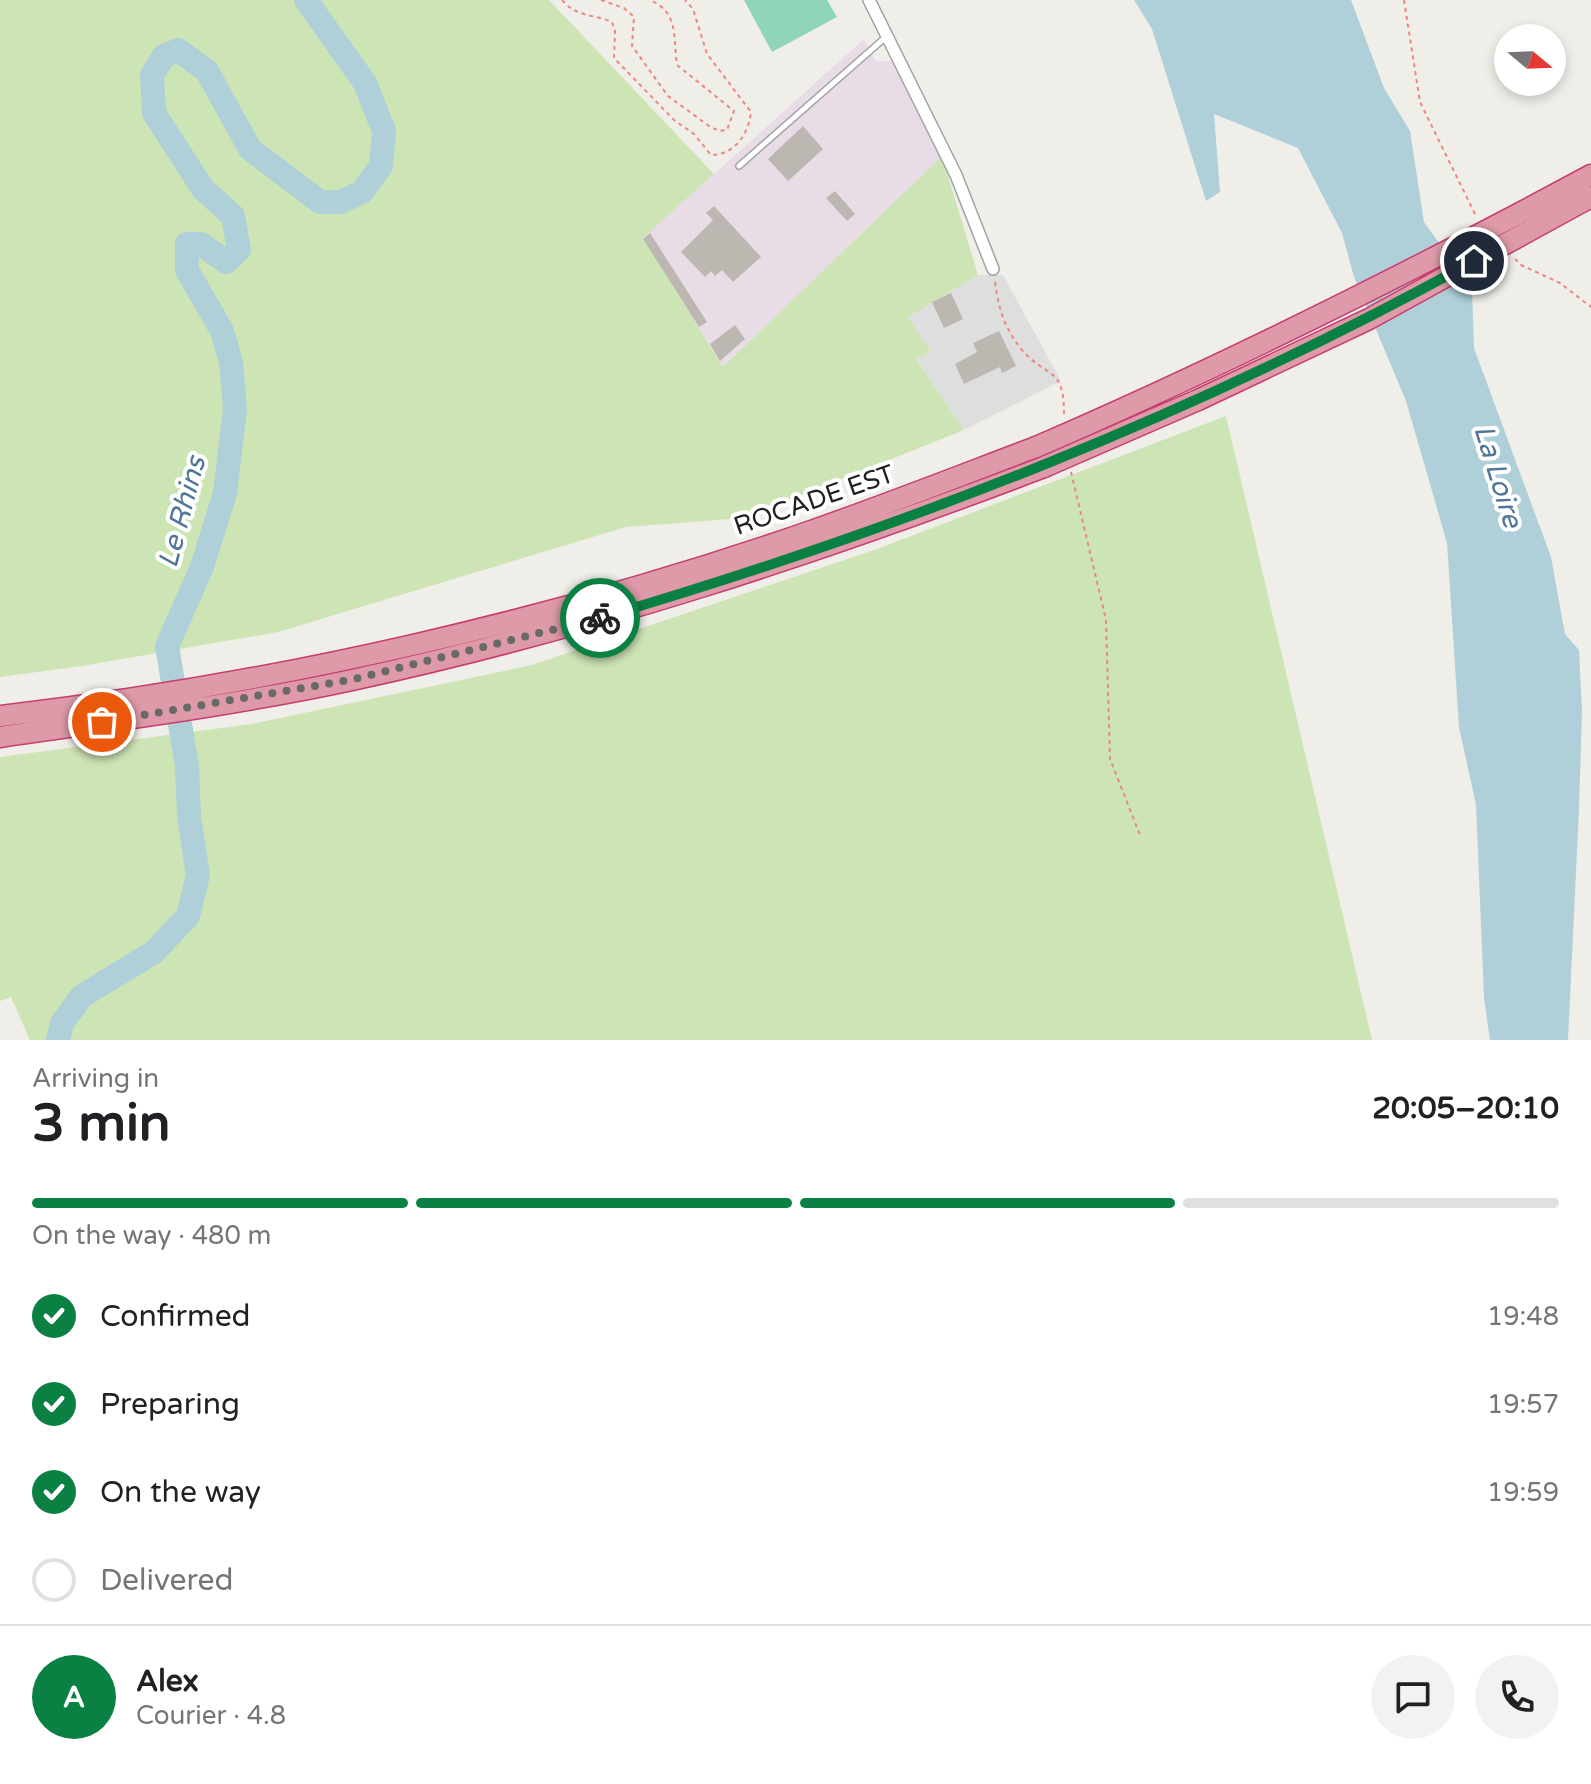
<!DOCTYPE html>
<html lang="en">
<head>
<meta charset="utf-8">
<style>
	body { margin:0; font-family:"Varela Round",sans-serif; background:#f2f2f2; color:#202124; height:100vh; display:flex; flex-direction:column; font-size:30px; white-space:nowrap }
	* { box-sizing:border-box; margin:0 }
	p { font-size:26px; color:#757577 }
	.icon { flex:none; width:44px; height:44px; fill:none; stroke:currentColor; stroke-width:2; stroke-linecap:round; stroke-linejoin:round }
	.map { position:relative; height:1040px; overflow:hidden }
	.panel { display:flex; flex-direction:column; background:#fff; flex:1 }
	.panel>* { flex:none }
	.needle { width:52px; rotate:109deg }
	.tools { position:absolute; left:1494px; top:24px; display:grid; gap:16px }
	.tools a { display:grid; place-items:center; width:72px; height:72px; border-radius:50%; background:#fff; box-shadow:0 4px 12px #0003; font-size:40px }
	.pin { position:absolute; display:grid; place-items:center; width:68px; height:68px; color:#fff; margin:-34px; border:4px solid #fff; border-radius:50%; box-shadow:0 2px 8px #0007 }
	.courier { position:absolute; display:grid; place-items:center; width:80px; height:80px; margin:-40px; border:6px solid #0b8043; border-radius:50%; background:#fff; color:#222; box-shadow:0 2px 10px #0007 }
	.head em { font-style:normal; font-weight:700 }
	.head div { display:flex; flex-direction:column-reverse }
	.head { display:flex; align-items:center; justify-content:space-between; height:136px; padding:0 32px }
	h1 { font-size:52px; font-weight:700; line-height:60px }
	.bar { display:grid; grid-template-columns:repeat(4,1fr); gap:12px 8px; align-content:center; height:96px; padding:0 32px }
	.bar i { height:10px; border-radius:6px; background:#e0e0e0 }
	.bar .current { background:#0b8043 }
	.bar p { grid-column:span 4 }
	.line { display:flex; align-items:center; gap:20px; padding:0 32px; border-top:2px solid #e0e0e0 }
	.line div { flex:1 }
	.round { display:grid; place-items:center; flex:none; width:84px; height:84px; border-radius:42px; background:#f2f2f2 }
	ol { padding:0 32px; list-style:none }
	li { display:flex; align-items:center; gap:24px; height:88px }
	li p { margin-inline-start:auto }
	li .icon { padding:8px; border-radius:50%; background:#0b8043; color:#fff; stroke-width:4 }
	li:last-child { color:#757577 }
	li i { width:44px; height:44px; border:4px solid #e0e0e0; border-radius:50% }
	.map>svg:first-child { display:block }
	.residential { fill:#dfdede }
	.industrial { fill:#e8dce6 }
	.grass { fill:#cde4b5 }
	.pitch { fill:#91d5b9 }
	.water { fill:#afd0d8 }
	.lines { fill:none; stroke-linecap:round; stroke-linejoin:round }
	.river { stroke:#afd0d8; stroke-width:24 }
	.building { fill:#bdb7b2 }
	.lane-casing { stroke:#a2a2a2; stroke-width:8 }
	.street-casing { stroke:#a2a2a2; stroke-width:14 }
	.highway-casing { stroke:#c73d6f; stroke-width:23 }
	.path { stroke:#ea8880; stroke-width:2; stroke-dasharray:4 4; stroke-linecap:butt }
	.lane { stroke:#fff; stroke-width:5 }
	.street { stroke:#fff; stroke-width:11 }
	.highway { stroke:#de9aa8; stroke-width:20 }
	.highway-bridge-casing { stroke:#c73d6f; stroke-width:23; stroke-linecap:butt }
	.highway-bridge { stroke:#de9aa8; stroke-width:20 }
	.done { stroke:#696967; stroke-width:8; stroke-dasharray:0 14.4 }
	.route { stroke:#0b8043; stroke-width:10 }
	.labels { text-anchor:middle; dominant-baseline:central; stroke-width:8; stroke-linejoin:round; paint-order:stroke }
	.street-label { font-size:26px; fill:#212121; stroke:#fff }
	.water-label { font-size:28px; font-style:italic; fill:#517697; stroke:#fff }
</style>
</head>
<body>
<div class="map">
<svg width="1591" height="1040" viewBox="0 0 1591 1040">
	<rect width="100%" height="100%" fill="#f0eee9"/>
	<path class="residential" d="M978 275H1003L1061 381 964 430 916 359 931 352 907 317Z"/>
	<path class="industrial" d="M864 39 876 61H894L942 156 723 367 643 238Z"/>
	<path class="grass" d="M0 0H549L714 174 643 238 723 367 942 156 978 275 908 317 931 352 916 359 964 430 744 518 626 527 278 632 82 666 0 677Z
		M1226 416 1372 1040H30L11 997 0 1001V757L252 724 532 665 877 549Z"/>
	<path class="pitch" d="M744 0H827L837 17 772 52Z"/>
	<path class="water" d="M1134 0H1351L1384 88 1410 131 1424 222 1472 289 1474 348 1551 557 1565 634 1579 650 1582 711 1579 809 1568 1040H1490L1484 998 1476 805 1459 727 1447 543 1406 401 1354 277 1342 233 1298 148 1214 114 1220 192 1206 201 1152 29Z"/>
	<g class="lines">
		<path class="river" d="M58 1040 62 1023 82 996 154 952 188 916 198 875 189 817 187 766 167 646 202 567 225 493 235 409 231 362 222 331 187 270V244H201L226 262 239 250 233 216 203 189 154 113 152 75 164 56 178 50 207 71 250 149 320 202H341L362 192 381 166 384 131 365 83 306 0"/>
	</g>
	<path class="building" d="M803 126 823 149 788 181 768 159Z
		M835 191 855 214 847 221 826 198Z
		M714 206 761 257 733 282 722 270 715 276 711 271 705 277 681 252 713 220 706 213Z
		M650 233 707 322 699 327 643 239Z
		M951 293 963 319 944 328 932 302Z
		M735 325 745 339 720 361 710 344Z
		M999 331 1016 366 1002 373 1000 367 964 384 955 364 977 352 973 343Z"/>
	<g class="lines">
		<defs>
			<path id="lane" d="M739 166 887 36"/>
			<path id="street" d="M869 0 956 175 993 269"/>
			<path id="highway" d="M1520 213 1591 175
				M1527 232 1591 197
				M0 716C272 685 556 620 814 530 888 504 962 475 1036 447
				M0 737C117 720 236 705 352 680 591 628 816 554 1044 467"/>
		</defs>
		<use href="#lane" class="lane-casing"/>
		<use href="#street" class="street-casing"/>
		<use href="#highway" class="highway-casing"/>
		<path class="path" d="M562 0C576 17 593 14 612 22L615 31 614 58 674 120 694 134 711 155C735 155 749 133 751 112L707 54 693 9 685 0
			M601 0 624 8 634 17 632 46 668 96 709 126 719 131 727 130 734 111 677 65C673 37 679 11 649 0
			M1404 0 1420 102 1476 216
			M1515 259 1521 265 1560 283 1591 307
			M995 282C999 310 1004 328 1023 351 1047 379 1064 365 1064 414
			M1071 472 1106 620 1110 759 1140 835"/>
		<use href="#lane" class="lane"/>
		<use href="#street" class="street"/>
		<use href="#highway" class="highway"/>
		<defs>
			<path id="highway-bridge" d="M1036 447C1201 376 1360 297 1520 213
				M1044 467 1198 400 1369 319 1527 232"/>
		</defs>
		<use href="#highway-bridge" class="highway-bridge-casing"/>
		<use href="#highway-bridge" class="highway-bridge"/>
	</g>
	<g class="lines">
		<path class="done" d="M102 722 350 680 600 618"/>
		<path class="route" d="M600 618C905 528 1195 415 1474 261"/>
	</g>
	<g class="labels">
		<g class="street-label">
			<text transform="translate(814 500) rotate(-19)">ROCADE EST</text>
		</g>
		<g class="water-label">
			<text transform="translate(1498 476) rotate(73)">La Loire</text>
			<text transform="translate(182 512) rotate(-75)">Le Rhins</text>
		</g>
	</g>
</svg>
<div class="tools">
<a><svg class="needle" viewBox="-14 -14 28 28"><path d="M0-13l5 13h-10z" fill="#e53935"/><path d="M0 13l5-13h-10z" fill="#757577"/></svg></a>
</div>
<div class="pin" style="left:102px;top:722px;background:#ea580c"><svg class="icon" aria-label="bag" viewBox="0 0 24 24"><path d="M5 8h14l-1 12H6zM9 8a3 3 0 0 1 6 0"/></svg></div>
<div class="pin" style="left:1474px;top:261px;background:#1f2937"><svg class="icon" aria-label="home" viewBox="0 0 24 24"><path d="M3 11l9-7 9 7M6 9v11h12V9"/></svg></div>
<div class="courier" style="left:600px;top:618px"><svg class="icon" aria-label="bike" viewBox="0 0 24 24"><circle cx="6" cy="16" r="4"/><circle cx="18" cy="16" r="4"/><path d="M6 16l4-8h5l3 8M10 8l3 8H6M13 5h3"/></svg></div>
</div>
<section class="panel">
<div class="head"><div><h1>3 min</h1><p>Arriving in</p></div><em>20:05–20:10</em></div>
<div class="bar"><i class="current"></i><i class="current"></i><i class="current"></i><i></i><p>On the way · 480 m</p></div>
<ol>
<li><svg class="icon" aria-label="check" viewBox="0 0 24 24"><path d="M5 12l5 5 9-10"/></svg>Confirmed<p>19:48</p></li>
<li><svg class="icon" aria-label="check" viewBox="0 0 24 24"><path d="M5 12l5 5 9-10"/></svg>Preparing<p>19:57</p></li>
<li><svg class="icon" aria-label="check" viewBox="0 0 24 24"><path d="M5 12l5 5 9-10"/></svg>On the way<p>19:59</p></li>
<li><i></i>Delivered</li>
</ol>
<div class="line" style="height:144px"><b class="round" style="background:#0b8043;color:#fff">A</b><div><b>Alex</b><p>Courier · 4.8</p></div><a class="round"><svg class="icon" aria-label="chat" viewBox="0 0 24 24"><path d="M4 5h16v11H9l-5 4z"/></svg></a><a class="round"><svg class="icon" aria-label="phone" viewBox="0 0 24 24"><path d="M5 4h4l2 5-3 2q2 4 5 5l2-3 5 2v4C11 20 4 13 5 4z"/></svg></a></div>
</section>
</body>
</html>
